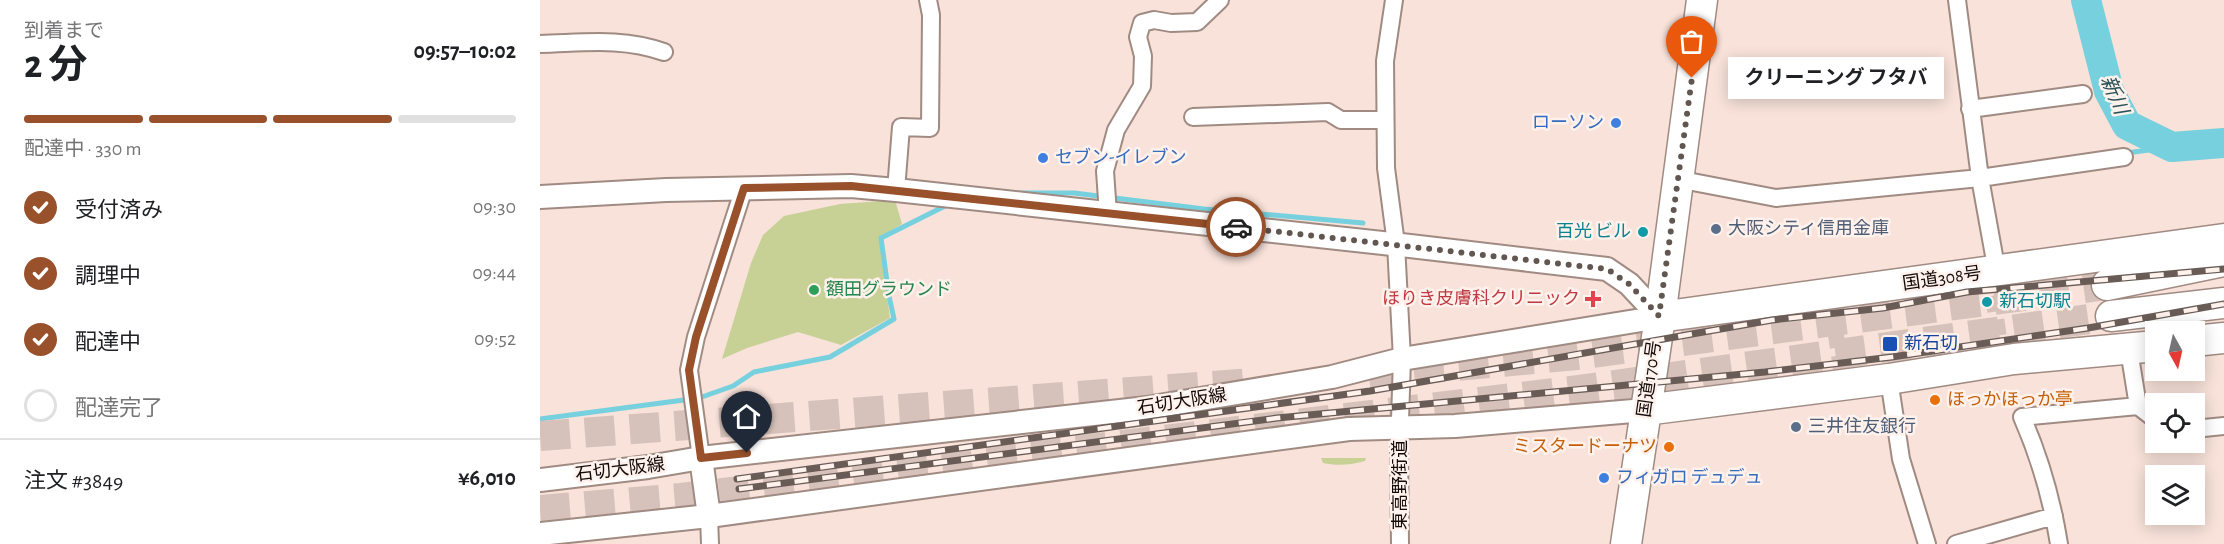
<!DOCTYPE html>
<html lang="ja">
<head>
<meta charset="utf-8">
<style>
	body { margin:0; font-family:"Alegreya Sans","Noto Sans JP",sans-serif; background:#f2f2f2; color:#202124; height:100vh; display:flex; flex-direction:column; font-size:22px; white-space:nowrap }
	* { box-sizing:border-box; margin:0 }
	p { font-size:20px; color:#757577 }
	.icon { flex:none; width:33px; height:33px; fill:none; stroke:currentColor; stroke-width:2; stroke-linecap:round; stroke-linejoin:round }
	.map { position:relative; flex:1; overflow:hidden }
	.panel { display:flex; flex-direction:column; background:#fff; width:540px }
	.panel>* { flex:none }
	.needle { width:39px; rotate:172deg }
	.controls { position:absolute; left:1605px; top:321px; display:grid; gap:12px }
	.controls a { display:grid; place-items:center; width:60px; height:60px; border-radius:0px; background:#fff; box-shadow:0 3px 15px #0003; font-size:30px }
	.pin { position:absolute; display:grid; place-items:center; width:51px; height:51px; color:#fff; margin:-62px -26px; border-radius:50% 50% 50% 0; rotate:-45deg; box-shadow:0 0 6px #0007 }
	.pin .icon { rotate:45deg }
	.courier { position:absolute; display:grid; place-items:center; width:60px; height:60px; margin:-30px; border:4px solid #98512b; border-radius:50%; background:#fff; color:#222; box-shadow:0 2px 8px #0007 }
	.bubble { position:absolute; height:42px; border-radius:0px; background:#fff; box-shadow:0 3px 15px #0003; font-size:20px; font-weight:700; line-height:42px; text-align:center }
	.head em { font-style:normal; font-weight:700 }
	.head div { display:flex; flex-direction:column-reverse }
	.head { display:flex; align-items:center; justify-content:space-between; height:102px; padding:0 24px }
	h1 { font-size:39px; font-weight:700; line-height:45px }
	.bar { display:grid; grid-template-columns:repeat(4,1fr); gap:9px 6px; align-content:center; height:72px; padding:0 24px }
	.bar i { height:8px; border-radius:4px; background:#e0e0e0 }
	.bar .active { background:#98512b }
	.bar p { grid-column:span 4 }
	.line { display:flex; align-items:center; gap:15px; padding:0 24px; border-top:2px solid #e0e0e0 }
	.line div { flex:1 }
	ol { padding:0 24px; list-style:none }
	li { display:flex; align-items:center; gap:18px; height:66px }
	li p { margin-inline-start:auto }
	li .icon { padding:6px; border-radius:50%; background:#98512b; color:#fff; stroke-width:4 }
	li:last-child { color:#757577 }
	li i { width:33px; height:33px; border:3px solid #e0e0e0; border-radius:50% }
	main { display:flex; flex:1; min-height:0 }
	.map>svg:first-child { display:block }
	.green { fill:#c7d196 }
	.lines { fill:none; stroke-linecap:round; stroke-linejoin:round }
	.stream { stroke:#76d0de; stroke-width:5 }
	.river { stroke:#76d0de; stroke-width:30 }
	.street-tunnel { stroke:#d6c2ba; stroke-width:16; stroke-dasharray:16 8; stroke-linecap:butt }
	.highway-tunnel { stroke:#d6c2ba; stroke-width:30; stroke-dasharray:30 15; stroke-linecap:butt }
	.street-casing { stroke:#a08b83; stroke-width:20 }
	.secondary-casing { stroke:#a08b83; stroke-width:26 }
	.highway-casing { stroke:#a08b83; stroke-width:33 }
	.street { stroke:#fff; stroke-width:16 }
	.secondary { stroke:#fff; stroke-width:22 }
	.highway { stroke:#fff; stroke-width:30 }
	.rail-casing { stroke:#695c57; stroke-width:7 }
	.rail { stroke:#fff1ec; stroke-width:4.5; stroke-dasharray:14; stroke-linecap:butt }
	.done { stroke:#625651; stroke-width:6; stroke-dasharray:0 10.8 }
	.route { stroke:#98512b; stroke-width:8 }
	.shop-dot { fill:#3f7fe0; stroke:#fff1ec; stroke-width:2 }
	.service-dot { fill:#5c6f8a; stroke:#fff1ec; stroke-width:2 }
	.culture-dot { fill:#0f9aa8; stroke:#fff1ec; stroke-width:2 }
	.leisure-dot { fill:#2e9e5b; stroke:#fff1ec; stroke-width:2 }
	.health-dot { fill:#e0444e; stroke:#fff1ec; stroke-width:2 }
	.transit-dot { fill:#1a4fb4; stroke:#fff1ec; stroke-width:2 }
	.food-dot { fill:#e8710a; stroke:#fff1ec; stroke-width:2 }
	.labels { text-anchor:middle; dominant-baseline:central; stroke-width:5; stroke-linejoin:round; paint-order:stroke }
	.shop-label { font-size:18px; fill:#366cbe; stroke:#fff1ec; text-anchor:start }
	.service-label { font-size:18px; fill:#4e5e75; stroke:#fff1ec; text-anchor:start }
	.culture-label { font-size:18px; fill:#0d838f; stroke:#fff1ec; text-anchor:end }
	.street-label { font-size:18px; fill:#120a08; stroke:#fff1ec }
	.leisure-label { font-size:18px; fill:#27864d; stroke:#fff1ec; text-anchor:start }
	.health-label { font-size:18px; fill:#be3a42; stroke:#fff1ec; text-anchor:end }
	.transit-label { font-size:18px; fill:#164399; stroke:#fff1ec; text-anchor:start }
	.food-label { font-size:18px; fill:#c56008; stroke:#fff1ec; text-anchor:start }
	.water-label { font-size:20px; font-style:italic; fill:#275157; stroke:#fff1ec }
</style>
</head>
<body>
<main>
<section class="panel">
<div class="head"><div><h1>2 分</h1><p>到着まで</p></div><em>09:57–10:02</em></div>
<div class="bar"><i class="active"></i><i class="active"></i><i class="active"></i><i></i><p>配達中 · 330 m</p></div>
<ol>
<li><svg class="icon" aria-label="check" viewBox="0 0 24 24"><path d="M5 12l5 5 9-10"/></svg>受付済み<p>09:30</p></li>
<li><svg class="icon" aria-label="check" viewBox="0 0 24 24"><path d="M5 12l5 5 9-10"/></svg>調理中<p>09:44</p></li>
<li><svg class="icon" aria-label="check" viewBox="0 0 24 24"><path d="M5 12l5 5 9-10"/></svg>配達中<p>09:52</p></li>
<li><i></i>配達完了</li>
</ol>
<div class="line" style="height:78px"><div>注文 #3849</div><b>¥6,010</b></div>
</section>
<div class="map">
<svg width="1684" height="544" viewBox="0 0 1684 544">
	<rect width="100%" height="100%" fill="#f8e2d9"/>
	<path class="green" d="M355 200 362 224 339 238 350 318 301 345 258 332 207 348 182 359 211 263 223 235 244 216 300 204Z
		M781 458H826L825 461C812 465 796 466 783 463Z"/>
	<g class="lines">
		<path class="stream" d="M1586 153 1632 147
			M479 193H534L664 209 823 223
			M0 419 159 398 193 386 214 372 290 357 354 319 349 296 341 238 409 204"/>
		<path class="river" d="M1546 0 1569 91 1587 125 1632 147 1684 143"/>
		<path class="street-tunnel" d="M1450 272 1462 361
			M1292 308 1302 376"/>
		<path class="highway-tunnel" d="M829 374 1037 355 1567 285
			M0 436 712 383
			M0 510 141 498 1039 390 1571 316"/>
		<defs>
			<path id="street" d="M854 0 845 61 846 168 856 244 862 359 859 450 860 544
				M1417 0 1440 178 1457 272
				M0 44C43 43 82 37 124 52
				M1430 109 1543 94
				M653 117 788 112 801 120H845
				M1137 179 1236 198 1440 178 1584 157
				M356 190 361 127 390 128 391 15 388 0
				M568 214 565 171 576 130 602 86 603 56 598 37 602 23 614 20 631 23 657 22 680 0
				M1589 350 1598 406 1616 420
				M1349 379 1361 459 1387 544
				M1654 429 1684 426
				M161 458 149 370 156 337 204 188
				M169 516 170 544
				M1416 544 1514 516
				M1519 544C1512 500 1500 458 1482 417L1598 406"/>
			<path id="secondary" d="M0 197 126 190 311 186 356 190 870 246 1067 269 1089 284 1120 317
				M161 458 169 516
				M0 480 108 467 161 458 607 408 792 377 862 359 1120 317
				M0 534 169 516 809 429 915 426 1105 410"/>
			<path id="highway" d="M1567 285 1684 261
				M1571 316 1684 303
				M1120 317 1684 239
				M1654 341 1684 338
				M1105 410 1349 379 1474 359 1616 346
				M1086 544 1120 317 1162 0"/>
		</defs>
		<use href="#street" class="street-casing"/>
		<use href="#secondary" class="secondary-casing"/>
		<use href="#highway" class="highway-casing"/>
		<use href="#street" class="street"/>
		<use href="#secondary" class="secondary"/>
		<use href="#highway" class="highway"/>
		<defs>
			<path id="rail" d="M197 479 830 391 1152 334 1232 320 1343 308 1427 292 1684 269
				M199 489 737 418 1225 372 1352 357 1548 328 1684 304"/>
		</defs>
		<use href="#rail" class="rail-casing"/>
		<use href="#rail" class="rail"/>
	</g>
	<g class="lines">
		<path class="done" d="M696 227 1067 269 1089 284 1119 316 1152 78"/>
		<path class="route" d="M207 453 161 458 149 370 156 337 204 188 311 186 696 227"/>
	</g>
	<g class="shop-dot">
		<circle cx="1076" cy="123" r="6"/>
		<circle cx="503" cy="158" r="6"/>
		<circle cx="1064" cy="478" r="6"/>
	</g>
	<g class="service-dot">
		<circle cx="1176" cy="229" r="6"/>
		<circle cx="1256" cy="427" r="6"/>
	</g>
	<g class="culture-dot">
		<circle cx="1103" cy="232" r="6"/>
		<circle cx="1447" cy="302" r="6"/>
	</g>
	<circle class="leisure-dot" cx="274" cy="290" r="6"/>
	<path class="health-dot" d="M1050 290h6v6h6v6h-6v6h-6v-6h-6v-6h6z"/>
	<rect class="transit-dot" x="1342" y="336" width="16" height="16" rx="3"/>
	<g class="food-dot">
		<circle cx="1395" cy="400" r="6"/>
		<circle cx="1129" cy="447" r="6"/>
	</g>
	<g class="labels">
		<g class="shop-label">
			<text x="1064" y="123" text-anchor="end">ローソン</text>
			<text x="515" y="158">セブン-イレブン</text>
			<text x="1076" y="478">フィガロ デュデュ</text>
		</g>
		<g class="service-label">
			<text x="1188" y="229">大阪シティ信用金庫</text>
			<text x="1268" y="427">三井住友銀行</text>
		</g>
		<g class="culture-label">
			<text x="1091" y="232">百光 ビル</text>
			<text x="1459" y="302" text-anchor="start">新石切駅</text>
		</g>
		<g class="street-label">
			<text transform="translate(1402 279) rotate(-8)">国道308号</text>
			<text transform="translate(1110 379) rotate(-82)">国道170号</text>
			<text transform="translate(642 402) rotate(-9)">石切大阪線</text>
			<text transform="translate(80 470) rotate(-7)">石切大阪線</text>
			<text transform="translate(861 485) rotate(-90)">東高野街道</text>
		</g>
		<g class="leisure-label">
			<text x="286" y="290">額田グラウンド</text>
		</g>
		<g class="health-label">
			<text x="1040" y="299">ほりき皮膚科クリニック</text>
		</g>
		<g class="transit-label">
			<text x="1364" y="344">新石切</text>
		</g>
		<g class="food-label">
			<text x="1407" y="400">ほっかほっか亭</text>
			<text x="1117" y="447" text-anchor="end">ミスタードーナツ</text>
		</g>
		<g class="water-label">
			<text transform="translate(1574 95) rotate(67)">新川</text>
		</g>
	</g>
</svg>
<div class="controls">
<a><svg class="needle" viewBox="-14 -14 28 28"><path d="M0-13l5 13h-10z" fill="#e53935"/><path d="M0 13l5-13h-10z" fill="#757577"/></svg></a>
<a><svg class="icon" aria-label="locate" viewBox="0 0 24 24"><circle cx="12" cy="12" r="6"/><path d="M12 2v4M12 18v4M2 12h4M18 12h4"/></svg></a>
<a><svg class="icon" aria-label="layers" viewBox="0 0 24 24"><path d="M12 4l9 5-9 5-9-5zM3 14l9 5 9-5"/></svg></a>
</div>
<div class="pin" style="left:1152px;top:78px;background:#ea580c"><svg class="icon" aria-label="bag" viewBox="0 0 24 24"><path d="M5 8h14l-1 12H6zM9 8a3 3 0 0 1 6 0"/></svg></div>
<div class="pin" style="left:207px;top:453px;background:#1f2937"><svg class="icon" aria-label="home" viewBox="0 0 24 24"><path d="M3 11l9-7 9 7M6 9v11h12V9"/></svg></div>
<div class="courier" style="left:696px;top:227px"><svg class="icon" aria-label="car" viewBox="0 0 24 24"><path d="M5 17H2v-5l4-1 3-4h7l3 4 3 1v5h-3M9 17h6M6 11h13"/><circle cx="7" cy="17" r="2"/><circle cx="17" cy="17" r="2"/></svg></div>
<div class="bubble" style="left:1188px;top:57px;width:216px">クリーニング フタバ</div>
</div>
</main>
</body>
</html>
